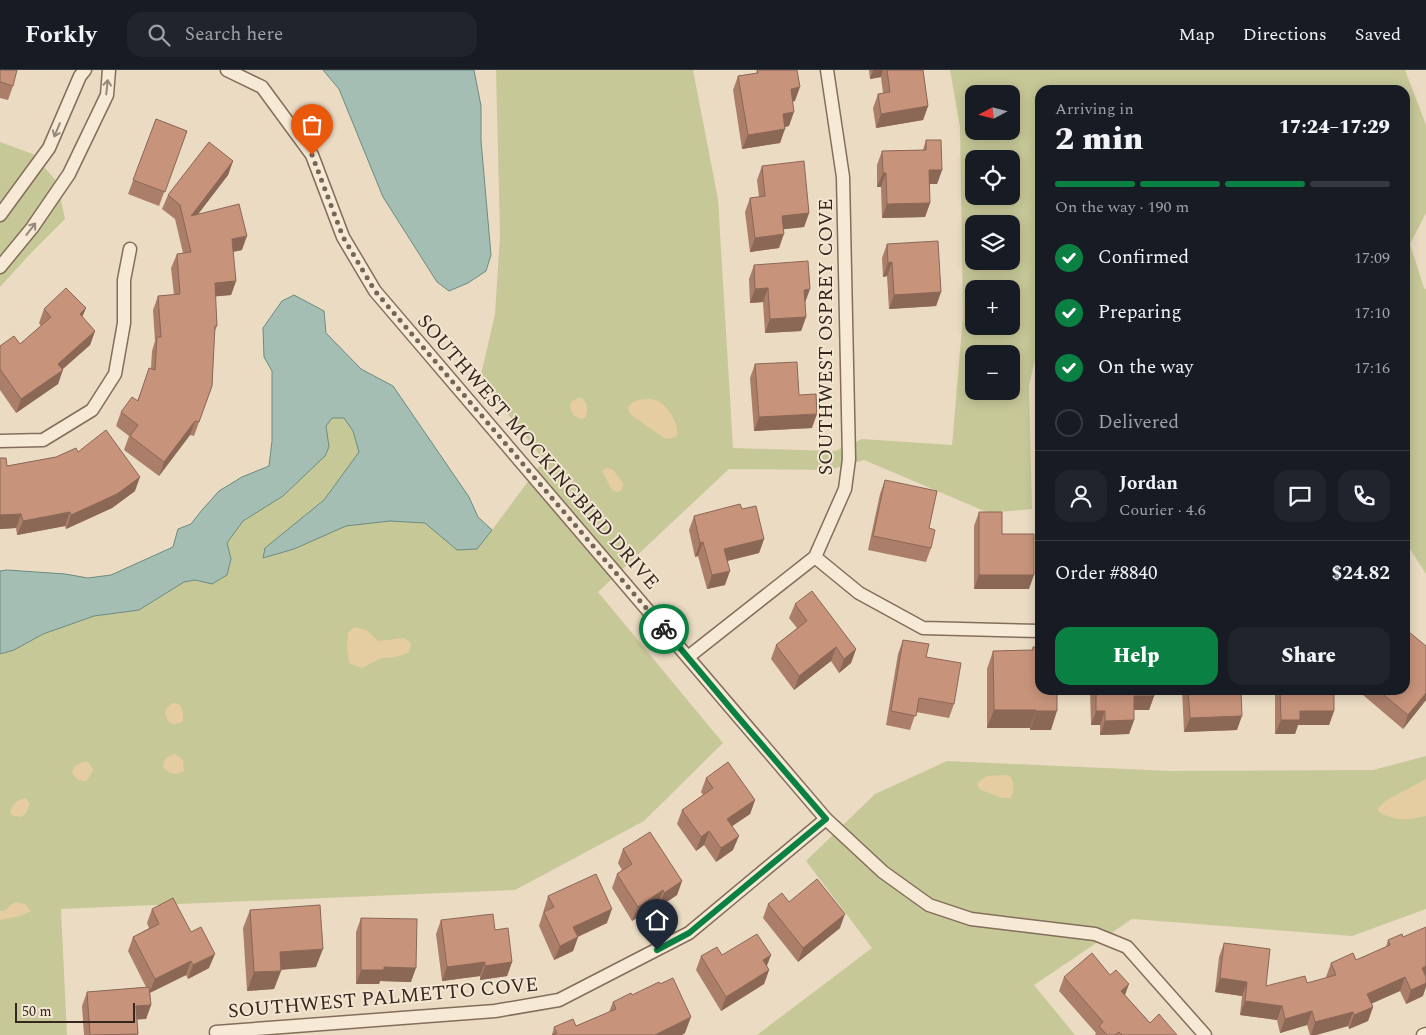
<!DOCTYPE html>
<html lang="en">
<head>
<meta charset="utf-8">
<style>
	body { margin:0; font-family:Spectral,serif; background:#20242c; color:#f1f3f6; height:100vh; display:flex; flex-direction:column; font-size:19px; white-space:nowrap }
	* { box-sizing:border-box; margin:0 }
	p { font-size:16px; color:#9ea1a6 }
	.icon { flex:none; width:28px; height:28px; fill:none; stroke:currentColor; stroke-width:2; stroke-linecap:round; stroke-linejoin:round }
	.map { position:relative; flex:1; overflow:hidden }
	.details { position:absolute; left:1035px; top:15px; width:375px; height:610px; display:flex; flex-direction:column; background:#171b24; border-radius:15px; box-shadow:0 2px 12px #0003 }
	.details>* { flex:none }
	.needle { width:32px; rotate:263deg }
	.tools { position:absolute; left:965px; top:15px; display:grid; gap:10px }
	.tools a { display:grid; place-items:center; width:55px; height:55px; border-radius:10px; background:#171b24; box-shadow:0 2px 12px #0003; font-size:25px }
	.scale { position:absolute; left:15px; bottom:12px; width:120px; box-sizing:border-box; padding-left:5px; border:2px solid #35271e; border-top:0; font-size:14px; line-height:18px; white-space:nowrap; color:#35271e; -webkit-text-stroke:4px #f3e6d2; paint-order:stroke }
	.pin { position:absolute; display:grid; place-items:center; width:42px; height:42px; color:#fff; margin:-51px -21px; border-radius:50% 50% 50% 0; rotate:-45deg; box-shadow:0 0 5px #0007 }
	.pin .icon { rotate:45deg }
	.courier { position:absolute; display:grid; place-items:center; width:50px; height:50px; margin:-25px; border:4px solid #0b8043; border-radius:50%; background:#fff; color:#222; box-shadow:0 1px 6px #0007 }
	.summary em { font-style:normal; font-weight:800 }
	.summary div { display:flex; flex-direction:column-reverse }
	.summary { display:flex; align-items:center; justify-content:space-between; height:85px; padding:0 20px }
	h1 { font-size:32px; font-weight:800; line-height:38px }
	.bar { display:grid; grid-template-columns:repeat(4,1fr); gap:8px 5px; align-content:center; height:60px; padding:0 20px }
	.bar i { height:6px; border-radius:4px; background:#363941 }
	.bar .current { background:#0b8043 }
	.bar p { grid-column:span 4 }
	.line { display:flex; align-items:center; gap:12px; padding:0 20px; border-top:1px solid #363941 }
	.line div { flex:1 }
	.round { display:grid; place-items:center; flex:none; width:52px; height:52px; border-radius:15px; background:#20242c }
	ol { padding:0 20px; list-style:none }
	li { display:flex; align-items:center; gap:15px; height:55px }
	li p { margin-inline-start:auto }
	li .icon { padding:5px; border-radius:50%; background:#0b8043; color:#fff; stroke-width:4 }
	li:last-child { color:#9ea1a6 }
	li i { width:28px; height:28px; border:2px solid #363941; border-radius:50% }
	.action { display:flex; gap:10px; margin-top:auto; padding:10px 20px }
	.action a { flex:1; height:58px; border-radius:15px; background:#0b8043; color:#fff; font-size:20px; font-weight:800; line-height:58px; text-align:center }
	.action a+a { background:#20242c; color:#f1f3f6 }
	header { display:flex; align-items:center; gap:30px; box-sizing:border-box; height:70px; padding:0 25px; background:#171b24; border-bottom:1px solid #363941 }
	header strong { font-size:24px }
	nav { display:flex; gap:28px; margin-inline-start:auto; font-size:18px }
	.search { width:350px; height:45px; background:#20242c; display:flex; align-items:center; gap:12px; box-sizing:border-box; padding:0 18px; border-radius:15px; color:#9ea1a6; font-size:19px }
	.map>svg:first-child { display:block }
	.green { fill:#c7c898; fill-rule:evenodd }
	.sand { fill:#e5cca1 }
	.water { fill:#a5beb4; stroke:#6c8b81 }
	.lines { fill:none; stroke-linecap:round; stroke-linejoin:round }
	.minor-casing { stroke:#846d5b; stroke-width:15 }
	.minor { stroke:#f6e9d5; stroke-width:12 }
	.wall { fill:#ab7e6a }
	.shaded-wall { fill:#8b6756 }
	.building { fill:#c7937b; stroke:#8b6756 }
	.oneway { stroke:#96887a }
	.done { stroke:#756658; stroke-width:5; stroke-dasharray:0 9 }
	.route { stroke:#0b8043; stroke-width:6 }
	.labels { text-anchor:middle; dominant-baseline:central; stroke-width:4; stroke-linejoin:round; paint-order:stroke }
	.street-label { font-size:20px; fill:#35271e; stroke:#f3e6d2 }
</style>
</head>
<body>
<header>
<strong>Forkly</strong>
<div class="search"><svg class="icon" aria-label="search" viewBox="0 0 24 24"><circle cx="10" cy="10" r="6"/><path d="M15 15l6 6"/></svg>Search here</div>
<nav><a>Map</a><a>Directions</a><a>Saved</a></nav>
</header>
<div class="map">
<svg width="1426" height="965" viewBox="0 0 1426 965">
	<rect width="100%" height="100%" fill="#ebdbc3"/>
	<path class="green" d="M496 0H693L718 129 733 378 835 381 862 369 952 375 963 246 960 57 950 0H1405L1426 55V143L1410 174 1424 218 1426 219V504L1405 471V20H1040V268L1029 316 1032 439 989 443 864 390 829 400 729 399 598 522 723 673 644 751 515 820 61 839 67 965H0V501L7 500 65 504 88 508 111 505 173 477 178 459 191 454 202 440 219 421 242 407 269 396 272 371V301L264 287 263 258 282 231 294 225 324 241 326 263 361 299 393 316 469 427 478 447 492 460 544 390 480 309 495 244 500 166ZM974 24H1011V61H974ZM974 89H1011V126H974ZM974 154H1011V191H974ZM974 219H1011V256H974ZM974 284H1011V321H974Z
		M0 72 33 84 57 112 65 149 31 183 0 217Z
		M1426 686V839L1352 866 1132 849 1034 915 1075 965H757L872 878 806 791 875 724 947 691 1171 701 1373 700Z"/>
	<path class="sand" d="M578 328H582C588 333 588 341 585 348L580 349 573 345 570 336 572 331Z
		M651 329C666 331 679 351 677 366L670 369 664 368 630 344 628 337C635 329 641 329 651 329Z
		M607 398 613 400 623 413 622 420 618 422 612 420 602 401Z
		M354 557 366 560 378 571 404 568 410 572 411 577 408 583 396 587 381 588 362 598 349 593 347 578 348 563Z
		M172 633 179 634 183 642V651C173 657 168 654 165 643L167 638Z
		M175 684 183 690 184 701 177 704 170 703 163 697C164 689 167 686 175 684Z
		M83 692H88L93 699 92 703 86 711 78 710 72 703 74 697Z
		M1006 705 1011 707C1014 715 1015 719 1011 728H1002L979 719 977 713 987 706Z
		M1426 709V746C1409 750 1393 752 1378 741V738L1387 730Z
		M26 728 30 734 26 743 21 747 13 746 10 742C13 733 17 730 26 728Z
		M15 832 25 834 31 841 20 846 0 850V841H4Z"/>
	<path class="water" d="M323 0H474L481 36V71L491 185 486 201 468 213 449 221 437 212 383 127 339 19Z
		M294 225 324 241 326 263 361 299 393 316 469 427 478 447 492 460 477 479 457 480 425 453 390 451 346 456 294 479 263 488 265 478 324 430 359 382 353 361 344 348H332L326 356 329 377 325 386 283 426 243 451 227 473 231 489 227 505 212 514 195 510 184 512 139 540 94 546 43 564 14 580 0 584V501L7 500 65 504 88 508 111 505 173 477 178 459 191 454 202 440 219 421 242 407 269 396 272 371V301L264 287 263 258 282 231Z"/>
	<g class="lines">
		<defs>
			<path id="minor" d="M227 0 262 17 312 85 343 167 375 221 826 749 883 802 929 835 971 849 1095 864 1127 877 1205 965
				M0 145 49 78 80 6 85 0
				M0 197 32 158 69 104 107 25 109 0
				M0 371 43 370 92 340 115 304 124 253V210L130 179
				M815 487 859 523 923 558 1040 561
				M688 587 815 487 845 419 849 389 843 107 827 0
				M216 962 495 941 559 930 689 863 826 749
				M1423 965 1426 964"/>
		</defs>
		<use href="#minor" class="minor-casing"/>
		<use href="#minor" class="minor"/>
	</g>
	<path class="wall" d="M0 0 13 16 8 30 0 28Z
		M757 0 795 31H793L789 56 785 57 780 73 742 79 733 20 738 6 756 4Z
		M869 0H923L928 36 923 50 876 58 873 38 878 24 883 23 881 7 870 9Z
		M156 49 187 61 159 136 128 124Z
		M926 70 942 100 937 114H929L930 133 925 147 882 148 881 117H877V95L882 81 923 80Z
		M233 91 228 105 198 144 242 180 233 182 236 211 231 225 215 226 217 256 214 263 212 316 194 366 190 365 159 406 124 380 129 366 116 356 121 342 137 331 151 298 152 281 155 271 153 240 158 226 174 225 171 198 177 184 183 183 175 149 162 139 168 125Z
		M762 96 809 143 804 157 783 159 779 178 750 182 745 142 750 128 759 127 757 110Z
		M887 174 941 222 936 236 889 239 887 206 883 207 882 188Z
		M754 195 805 233 806 247 801 261 765 263 763 232 750 233 749 209Z
		M86 238 82 247 95 261 90 275 62 300 58 314 16 343 0 320V276L20 274 41 256 39 253 44 239Z
		M755 294 799 325 812 358 754 361 750 308Z
		M78 382 135 421 112 438 66 459 65 456 17 465 16 458 0 459V388L7 396 56 387Z
		M885 410 931 478 926 492 868 480 880 424Z
		M742 439 764 469 759 483 727 491 725 515 707 519 698 486 695 487 689 460 694 446Z
		M979 442 1002 464 1029 519H974V456Z
		M795 534 856 579 851 593 839 603 831 591 794 620 771 589 776 575 797 558 789 548Z
		M1405 567 1426 630 1403 659 1363 625 1364 620H1405Z
		M903 570 926 587 954 634 949 648 916 642 910 660 886 655 898 584Z
		M1033 577 1051 660H1030V658H987V599L993 581 1032 580Z
		M1090 620H1154V626L1149 640H1134V650L1129 664 1100 665V655H1091Z
		M1182 620H1241L1237 660 1184 662Z
		M1275 620H1334V641L1329 655H1298L1295 664H1275Z
		M706 708 755 730 750 744 732 756 733 780 716 792 704 775 696 781 677 754 682 740 703 725 701 722Z
		M623 779 682 811 677 825 659 837 658 834 632 851 612 818 617 804 622 800 618 793Z
		M548 826 607 853 578 867 573 881 554 890 539 856Z
		M789 832 840 858 798 892 763 848 768 834Z
		M152 839 209 898 188 909 186 905 150 923 151 935 146 949H137L138 965H84L82 936 87 922 146 917 128 881 133 867 149 858 147 853Z
		M250 840 316 897 281 900 274 919 247 921 243 858Z
		M361 848 411 912 380 911 379 914H356V862Z
		M441 850 495 860 512 892 507 906 480 910V906L442 911 436 864Z
		M1388 870 1423 926 1406 934 1400 921 1371 933 1373 937 1368 951 1349 959 1348 956 1316 965H1310L1307 955 1280 963 1277 950 1240 945 1242 926 1215 922 1219 887 1224 873 1266 916 1307 913 1326 908V907L1331 893 1356 890 1386 877Z
		M722 885H771L767 896 769 900 764 914 721 941 696 900 701 886Z
		M1110 905 1125 925 1150 953 1177 965H1095L1096 963 1059 921 1064 907Z
		M632 925 685 963 682 965H552L554 957 576 956 609 942 613 932Z"/>
	<path class="shaded-wall" d="M873 0H883L881 7 870 9Z
		M800 17 795 31 786 33 791 19Z
		M928 36 923 50 876 58 881 44Z
		M794 42 789 56 778 58 783 44Z
		M785 59 780 73 742 79 748 65Z
		M233 91 228 105 186 160 191 146Z
		M929 100H942L937 114H924Z
		M883 103H886L881 117H877Z
		M930 133 925 147 882 148 887 134Z
		M809 143 804 157 777 160 782 146Z
		M784 164 779 178 750 182 755 168Z
		M247 166 242 180 227 183 232 169Z
		M892 192 887 206 883 207 888 193Z
		M236 211 231 225 210 227 215 213Z
		M768 218 763 232 750 233 755 219Z
		M810 219 805 233 799 234 804 220Z
		M941 222 936 236 889 239 894 225Z
		M86 238 80 252V244Z
		M806 247 801 261 765 263 770 249Z
		M95 261 90 275 59 302 63 300 58 314 16 343 21 329 58 294Z
		M817 344 812 358 754 361 759 347Z
		M195 351 190 365 159 406 164 392Z
		M140 407 135 421 112 438 66 459 71 445Z
		M70 442 65 456 17 465 23 451Z
		M21 444 16 458 0 459V445Z
		M764 469 759 483 719 493 724 479Z
		M703 472 698 486 695 487 700 473Z
		M730 501 725 515 707 519 712 505Z
		M979 505H1034L1029 519H974Z
		M836 577 831 591 794 620 799 606Z
		M856 579 851 593 839 603 844 589Z
		M1426 623V630L1403 659 1408 645Z
		M1134 626H1154L1149 640H1129Z
		M994 640H1036L1030 658H987Z
		M1036 641H1057L1051 660H1030Z
		M1096 641H1105L1100 655H1091Z
		M1300 641H1334L1329 655H1298L1295 664H1275L1281 650Z
		M1242 646 1237 660 1184 662 1190 648Z
		M1134 650 1129 664 1100 665 1105 651Z
		M755 730 750 744 722 763 727 749Z
		M709 761 704 775 696 781 701 767Z
		M739 766 733 780 716 792 721 778Z
		M682 811 677 825 659 837 664 823Z
		M663 820 658 834 632 851 638 837Z
		M612 839 607 853 568 871 573 857Z
		M845 844 840 858 798 892 803 878Z
		M578 867 573 881 554 890 560 876Z
		M323 879 316 897 273 900 280 882Z
		M215 884 209 898 188 909 193 895Z
		M771 885 765 899 763 890Z
		M191 891 186 905 149 923 155 909Z
		M485 892 480 906 442 911 447 897Z
		M512 892 507 906 480 910 485 896Z
		M1426 896V908L1422 898Z
		M384 897 416 898 411 912 380 911 379 914H356L361 900Z
		M769 900 764 914 721 941 726 927Z
		M281 901 274 919 247 921 254 902Z
		M1405 907 1400 921 1362 938 1367 924Z
		M1220 908 1247 912 1242 926 1215 922Z
		M1426 913V917L1423 926 1406 934 1411 920Z
		M1129 914 1124 928 1121 921Z
		M1245 931 1282 936 1277 950 1240 945Z
		M151 935 146 949 131 950 136 936Z
		M1373 937 1368 951 1349 959 1354 945Z
		M1312 941 1307 955 1280 963 1285 949Z
		M1353 942 1348 956 1316 965H1311L1315 952Z
		M691 947 685 963 682 965H655Z"/>
	<path class="building" d="M0 0H17L13 16 0 12Z
		M757 0H797L800 17 791 19 794 42 783 44 785 59 748 65 738 6 758 3Z
		M887 0H923L928 36 881 44 878 24 890 22Z
		M156 49 187 61 165 122 133 110Z
		M926 70H941L942 100H929L930 133 887 134 886 103H883L882 81 926 80Z
		M209 72 233 91 191 146 239 134 247 166 232 169 236 211 215 213 217 256H215L212 316 199 352 195 351 164 392 130 366 138 355 121 342 132 327 138 331 149 298 155 300 157 267H161L158 226 180 224 177 184 191 182 180 135 168 125Z
		M804 91 809 143 782 146 784 164 755 168 750 128 765 126 762 96Z
		M938 171 941 222 894 225 892 192 888 193 887 174Z
		M808 191 810 219 804 220 806 247 770 249 768 218 755 219 754 195Z
		M66 218 86 238 80 244 95 261 58 294 63 300 21 329 0 299V276L14 266 20 274 51 247 44 239Z
		M797 292 799 325 816 324 817 344 759 347 755 294Z
		M106 360 140 407 117 424 71 445 70 442 23 451 21 444 0 445V388H6L7 396 56 387 76 378 78 382Z
		M885 410 937 421 929 458 935 460 931 478 873 466Z
		M740 434 742 439 756 436 764 469 724 479 730 501 712 505 703 472 700 473 694 446Z
		M979 442H1002V464H1034V505H979Z
		M812 521 856 579 844 589 836 577 799 606 776 575 807 551 795 534Z
		M1409 562 1426 576V623L1408 645 1378 620H1405V580L1406 578 1405 577V567Z
		M903 570 929 574 926 587 961 593 954 634 919 628 916 646 891 641Z
		M1033 577H1040V620H1057V641H1036V640H994L993 581 1033 580Z
		M1096 620H1154V626H1134V650L1105 651V641H1096Z
		M1188 620H1241L1242 646 1190 648Z
		M1280 620H1334V641H1300V650H1281Z
		M728 692 755 730 727 749 739 766 721 778 709 761 701 767 682 740 713 718 706 708Z
		M650 762 682 811 664 823 663 820 638 837 617 804 632 794 623 779Z
		M596 804 612 839 573 857 578 867 560 876 544 842 554 837 548 826Z
		M817 809 845 844 803 878 768 834 782 823 789 832Z
		M173 828 191 862 201 857 215 884 193 895 191 891 155 909 133 867 159 854 152 839Z
		M320 835 323 879 280 882 281 901 254 902 250 840Z
		M493 844 495 860 508 858 512 892 485 896V892L447 897 441 850Z
		M361 848 417 849 416 898 384 897V900H361Z
		M1426 857V896L1422 898 1426 907V913L1411 920 1405 907 1367 924 1373 937 1354 945 1353 942 1315 952 1312 941 1285 949 1282 936 1245 931 1247 912 1220 908 1224 873 1270 879 1266 916 1305 906 1307 913 1336 905 1331 893 1353 883 1356 890 1390 875 1388 870 1402 864 1403 867Z
		M757 864 771 885 763 890 769 900 726 927 701 886 717 877 722 885Z
		M1092 883 1110 905 1116 900 1129 914 1121 921 1150 953 1159 944 1177 965H1122L1119 962 1115 965H1107L1099 956 1103 952 1064 907Z
		M673 908 691 947 655 965H552L557 963 554 957 573 949 576 956 616 939 613 932 631 923 632 925 659 912 660 914Z
		M149 917 151 935 136 936 138 964 90 965 87 922Z"/>
	<defs><path id="oneway-shaft" d="M-6 0H5M1.5-3L5.5 0L1.5 3" fill="none" stroke-width="1.6" stroke-linecap="round" stroke-linejoin="round" transform="scale(1.25)"/></defs>
	<g class="oneway">
		<use href="#oneway-shaft" transform="translate(107 17) rotate(-84)"/>
		<use href="#oneway-shaft" transform="translate(57 60) rotate(113)"/>
		<use href="#oneway-shaft" transform="translate(31 159) rotate(-52)"/>
	</g>
	<g class="lines">
		<path class="done" d="M312 85 343 167 375 221 664 559"/>
		<path class="route" d="M657 880 689 863 826 749 738 647 664 559"/>
	</g>
	<g class="labels">
		<g class="street-label">
			<text transform="translate(826 267) rotate(-90)">SOUTHWEST OSPREY COVE</text>
			<text transform="translate(538 382) rotate(49)">SOUTHWEST MOCKINGBIRD DRIVE</text>
			<text transform="translate(383 928) rotate(-5)">SOUTHWEST PALMETTO COVE</text>
		</g>
	</g>
</svg>
<div class="tools">
<a><svg class="needle" viewBox="-14 -14 28 28"><path d="M0-13l5 13h-10z" fill="#e53935"/><path d="M0 13l5-13h-10z" fill="#9ea1a6"/></svg></a>
<a><svg class="icon" aria-label="locate" viewBox="0 0 24 24"><circle cx="12" cy="12" r="6"/><path d="M12 2v4M12 18v4M2 12h4M18 12h4"/></svg></a>
<a><svg class="icon" aria-label="layers" viewBox="0 0 24 24"><path d="M12 4l9 5-9 5-9-5zM3 14l9 5 9-5"/></svg></a>
<a>+</a>
<a>−</a>
</div>
<div class="scale">50 m</div>
<div class="pin" style="left:312px;top:85px;background:#ea580c"><svg class="icon" aria-label="bag" viewBox="0 0 24 24"><path d="M5 8h14l-1 12H6zM9 8a3 3 0 0 1 6 0"/></svg></div>
<div class="pin" style="left:657px;top:880px;background:#1f2937"><svg class="icon" aria-label="home" viewBox="0 0 24 24"><path d="M3 11l9-7 9 7M6 9v11h12V9"/></svg></div>
<div class="courier" style="left:664px;top:559px"><svg class="icon" aria-label="bike" viewBox="0 0 24 24"><circle cx="6" cy="16" r="4"/><circle cx="18" cy="16" r="4"/><path d="M6 16l4-8h5l3 8M10 8l3 8H6M13 5h3"/></svg></div>
<section class="details">
<div class="summary"><div><h1>2 min</h1><p>Arriving in</p></div><em>17:24–17:29</em></div>
<div class="bar"><i class="current"></i><i class="current"></i><i class="current"></i><i></i><p>On the way · 190 m</p></div>
<ol>
<li><svg class="icon" aria-label="check" viewBox="0 0 24 24"><path d="M5 12l5 5 9-10"/></svg>Confirmed<p>17:09</p></li>
<li><svg class="icon" aria-label="check" viewBox="0 0 24 24"><path d="M5 12l5 5 9-10"/></svg>Preparing<p>17:10</p></li>
<li><svg class="icon" aria-label="check" viewBox="0 0 24 24"><path d="M5 12l5 5 9-10"/></svg>On the way<p>17:16</p></li>
<li><i></i>Delivered</li>
</ol>
<div class="line" style="height:90px"><a class="round"><svg class="icon" aria-label="person" viewBox="0 0 24 24"><circle cx="12" cy="8" r="4"/><path d="M4 21q1-7 8-7t8 7"/></svg></a><div><b>Jordan</b><p>Courier · 4.6</p></div><a class="round"><svg class="icon" aria-label="chat" viewBox="0 0 24 24"><path d="M4 5h16v11H9l-5 4z"/></svg></a><a class="round"><svg class="icon" aria-label="phone" viewBox="0 0 24 24"><path d="M5 4h4l2 5-3 2q2 4 5 5l2-3 5 2v4C11 20 4 13 5 4z"/></svg></a></div>
<div class="line" style="height:65px"><div>Order #8840</div><b>$24.82</b></div>
<div class="action"><a>Help</a><a>Share</a></div>
</section>
</div>
</body>
</html>
